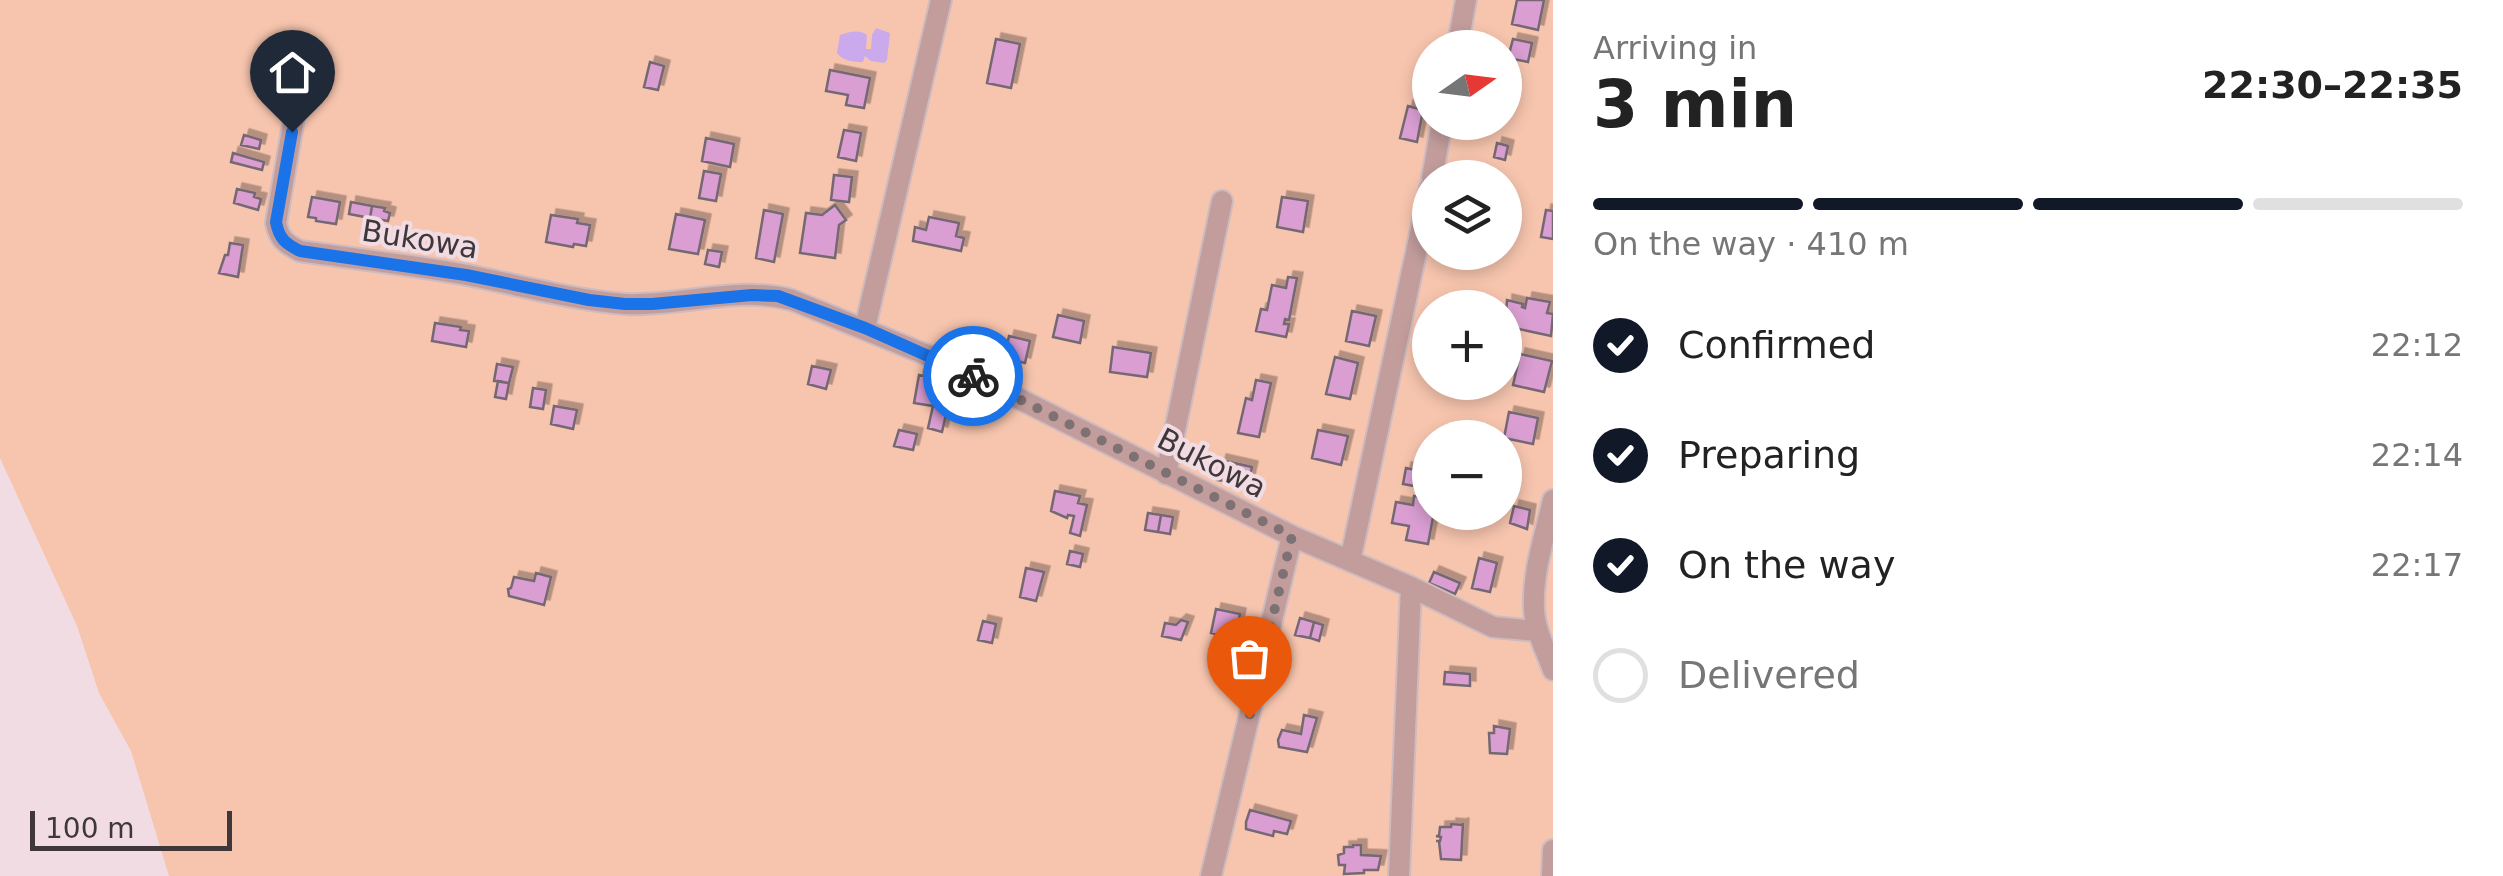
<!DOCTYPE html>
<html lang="en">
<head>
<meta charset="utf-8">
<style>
	body { margin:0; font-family:"DejaVu Sans",sans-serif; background:#f6f6f6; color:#222; height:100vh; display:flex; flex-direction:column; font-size:38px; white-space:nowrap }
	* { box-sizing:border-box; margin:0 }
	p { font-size:32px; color:#767676 }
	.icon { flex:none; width:55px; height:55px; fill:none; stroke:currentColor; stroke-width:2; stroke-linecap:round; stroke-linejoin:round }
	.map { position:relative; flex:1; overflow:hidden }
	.side { display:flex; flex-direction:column; background:#fff; width:950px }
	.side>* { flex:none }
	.needle { width:65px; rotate:76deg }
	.fabs { position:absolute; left:1412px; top:30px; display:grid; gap:20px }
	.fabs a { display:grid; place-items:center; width:110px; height:110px; border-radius:50%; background:#fff; box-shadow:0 5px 15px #0003; font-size:50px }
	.scale { position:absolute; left:30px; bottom:25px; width:202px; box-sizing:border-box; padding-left:10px; border:5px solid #3f3739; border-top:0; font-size:28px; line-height:35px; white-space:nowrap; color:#3f3739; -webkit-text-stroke:8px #f0dce2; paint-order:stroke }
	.pin { position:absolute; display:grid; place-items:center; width:85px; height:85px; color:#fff; margin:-102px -42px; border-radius:50% 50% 50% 0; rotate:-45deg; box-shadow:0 0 10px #0007 }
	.pin .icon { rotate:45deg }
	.courier { position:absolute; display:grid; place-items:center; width:100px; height:100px; margin:-50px; border:8px solid #1a73e8; border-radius:50%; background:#fff; color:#222; box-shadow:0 2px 12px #0007 }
	.summary em { font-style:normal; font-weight:700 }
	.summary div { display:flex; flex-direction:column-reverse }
	.summary { display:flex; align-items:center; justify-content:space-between; height:170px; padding:0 40px }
	h1 { font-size:65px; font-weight:700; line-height:75px }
	.bar { display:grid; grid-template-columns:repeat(4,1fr); gap:15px 10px; align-content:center; height:120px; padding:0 40px }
	.bar i { height:12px; border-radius:8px; background:#e0e0e0 }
	.bar .selected { background:#111827 }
	.bar p { grid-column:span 4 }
	ol { padding:0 40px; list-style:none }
	li { display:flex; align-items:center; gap:30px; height:110px }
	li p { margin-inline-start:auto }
	li .icon { padding:10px; border-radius:50%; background:#111827; color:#fff; stroke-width:4 }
	li:last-child { color:#767676 }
	li i { width:55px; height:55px; border:5px solid #e0e0e0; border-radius:50% }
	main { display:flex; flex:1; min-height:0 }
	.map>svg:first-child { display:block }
	.green { fill:#f7c5ae; fill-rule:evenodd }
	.water { fill:#caaaec }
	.building { fill:#da9ed2; stroke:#756873; stroke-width:2.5; filter:url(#shadow) }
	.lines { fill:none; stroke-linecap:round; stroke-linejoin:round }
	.minor-casing { stroke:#cdbbc0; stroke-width:24 }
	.minor { stroke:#c29d9c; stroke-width:20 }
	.done { stroke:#7d7174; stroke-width:10; stroke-dasharray:0 18 }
	.route { stroke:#1a73e8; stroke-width:12 }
	.labels { text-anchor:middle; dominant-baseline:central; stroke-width:8; stroke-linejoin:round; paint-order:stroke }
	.street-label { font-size:30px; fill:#3f3739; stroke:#f0dce2 }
</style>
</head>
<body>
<main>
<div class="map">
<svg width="1553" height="876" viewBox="0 0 1553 876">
	<defs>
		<filter id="shadow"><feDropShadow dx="5.5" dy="-5.5" stdDeviation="0" flood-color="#0004"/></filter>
	</defs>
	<rect width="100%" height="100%" fill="#f0dce2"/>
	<path class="green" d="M0 0H1553V876H169L131 751 99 693 77 626 0 458ZM1430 48H1505V122H1430ZM1430 178H1505V252H1430ZM1430 308H1505V382H1430ZM1430 438H1505V512H1430Z"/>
	<path class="water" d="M876 28 890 33 887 60 884 63 871 61 865 56 863 62C853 62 843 61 837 53L840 35C850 32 858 29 867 35L866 49H871L872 35Z"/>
	<path class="building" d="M1517 0H1544L1538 30 1512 24Z
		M996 39 1020 44 1011 88 987 83Z
		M1513 39 1532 43 1528 62 1508 58Z
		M650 62 664 66 658 90 644 87Z
		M830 70 870 78 864 108 846 105 848 95 826 91Z
		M1408 106 1423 110 1417 142 1400 138Z
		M844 130 861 133 856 161 838 157Z
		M244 135 261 140 259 149 241 145Z
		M706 138 734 144 730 167 702 161Z
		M1497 143 1508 146 1505 160 1494 157Z
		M233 153 264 162 262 170 231 162Z
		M704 171 721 174 716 201 699 198Z
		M834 175 852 177 849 202 831 200Z
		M237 189 255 193 254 197 261 199 258 210 234 203Z
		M312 197 340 202 336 224 316 221V218L308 217Z
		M1282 197 1308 201 1303 232 1277 227Z
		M351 202 372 206 370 218 349 214Z
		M835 205 846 220 839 225 835 258 800 253 806 213 822 215Z
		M372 206 385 208 384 211 390 213 388 221 370 218Z
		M764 210 783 214 774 262 756 258Z
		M1546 210 1553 211V239L1541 237Z
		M676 214 705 220 698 254 669 249Z
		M551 215 578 219 577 223 590 225 586 246 574 244 573 247 546 242Z
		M929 217 959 223 956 236 964 238 961 251 913 241 915 227 926 230Z
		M230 243 243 245 238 277 219 273 225 255H228Z
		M708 250 722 252 719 267 705 264Z
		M1288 277 1297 278 1289 320 1285 319 1284 324H1289L1286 337 1256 331 1261 309 1267 310 1272 285 1286 288Z
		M1527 298 1550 302 1547 313 1553 314 1551 336 1505 326 1507 300 1523 304 1522 307 1525 308Z
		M1352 311 1376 316 1369 346 1346 341Z
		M1058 315 1084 321 1080 343 1053 337Z
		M435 323 461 327 460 330 469 331 466 347 432 341Z
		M1009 336 1030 341 1025 363 1004 358Z
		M1113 347 1151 353 1147 377 1110 372Z
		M1520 354 1552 361 1544 392 1513 385Z
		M1335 357 1358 363 1350 399 1326 394Z
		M497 364 513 367 509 383 494 381Z
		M812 366 831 370 826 389 808 384Z
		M919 375 938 379 933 406 914 403Z
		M1256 380 1271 383 1259 437 1238 433 1246 398 1252 400Z
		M498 381 509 383 506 399 495 397Z
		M533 388 546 390 543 409 530 407Z
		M554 406 577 410 573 429 551 424Z
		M933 406 947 410 942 432 928 428Z
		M1509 412 1538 418 1533 444 1504 438Z
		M899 430 917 434 913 450 894 446Z
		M1318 430 1348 436 1341 465 1312 458Z
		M1221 460 1252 467 1248 484 1217 480Z
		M1406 468 1430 473V489L1403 484Z
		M1055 491 1080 496 1078 503 1087 505 1080 536 1070 533 1074 516 1068 515 1067 518 1051 511Z
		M1414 496 1430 499V512H1434L1428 544 1406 540 1409 526 1392 523 1396 502 1413 505Z
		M1514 506 1530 510 1527 529 1510 523Z
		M1148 513 1161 515 1158 532 1145 530Z
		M1161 515 1173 517 1170 534 1158 532Z
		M1070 551 1083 554 1080 567 1067 564Z
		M1479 558 1497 563 1490 592 1472 588Z
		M1026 568 1044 572 1036 601 1020 597Z
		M1434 572 1460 583 1455 594 1429 583Z
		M536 573 551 577 544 605 509 596 508 589 511 588 514 577 534 581Z
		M1216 609 1240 614 1235 638 1211 633Z
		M1300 618 1314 622 1310 638 1295 635Z
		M1181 620 1188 622 1181 640 1162 636 1165 623 1176 625Z
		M983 621 996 624 992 643 978 640Z
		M1314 622 1323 625 1319 641 1310 638Z
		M1233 656 1246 659 1242 675 1229 672Z
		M1445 672 1470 674V686L1444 684Z
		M1304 715 1317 718 1307 752 1279 747 1278 740 1282 730 1301 734Z
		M1494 726 1510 729 1507 754 1490 753 1489 733H1494Z
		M1250 810 1291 821 1287 834 1274 831 1273 836 1246 829V822Z
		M1463 823 1461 860 1441 859 1439 841H1436H1440L1441 837 1436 836H1439L1440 827H1451V824L1462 825Z
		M1353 845H1361V855L1381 856 1378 870H1364V873L1344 874 1345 865H1339L1338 855 1344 853V847H1353Z"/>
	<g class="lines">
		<defs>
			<path id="minor" d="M1457 48 1466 0
				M297 101 276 223C279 239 286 244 300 251 356 259 412 265 467 275 519 285 572 300 625 304 680 307 738 285 792 300L954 366 1292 536 1411 587 1493 627 1537 631
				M1432 178 1442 122
				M865 328 941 0
				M1166 474 1222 201
				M1553 500C1545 535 1532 573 1534 609 1535 631 1546 650 1553 670
				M1350 561 1430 187
				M1211 876 1292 536
				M1399 876 1411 587
				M1552 876 1553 850"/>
		</defs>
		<use href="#minor" class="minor-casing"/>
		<use href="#minor" class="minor"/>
	</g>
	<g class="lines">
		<path class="done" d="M973 376 1292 536 1249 718"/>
		<path class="route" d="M292 132 276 222C279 239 286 244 300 251L466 275 589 300 625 304H652L752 295 778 296 865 328 973 376"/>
	</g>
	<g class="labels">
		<g class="street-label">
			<text transform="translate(420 239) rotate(9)">Bukowa</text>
			<text transform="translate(1212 463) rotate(27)">Bukowa</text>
		</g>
	</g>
</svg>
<div class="fabs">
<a><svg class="needle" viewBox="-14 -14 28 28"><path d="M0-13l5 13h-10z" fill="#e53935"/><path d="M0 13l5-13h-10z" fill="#767676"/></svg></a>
<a><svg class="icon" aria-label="layers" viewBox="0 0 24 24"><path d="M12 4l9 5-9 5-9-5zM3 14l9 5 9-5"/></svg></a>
<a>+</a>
<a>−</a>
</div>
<div class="scale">100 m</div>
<div class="pin" style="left:1249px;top:718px;background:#ea580c"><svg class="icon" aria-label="bag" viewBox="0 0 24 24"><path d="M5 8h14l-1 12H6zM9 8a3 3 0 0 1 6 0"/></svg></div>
<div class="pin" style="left:292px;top:132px;background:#1f2937"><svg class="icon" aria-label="home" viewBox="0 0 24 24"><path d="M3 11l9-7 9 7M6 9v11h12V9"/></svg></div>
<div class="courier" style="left:973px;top:376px"><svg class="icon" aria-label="bike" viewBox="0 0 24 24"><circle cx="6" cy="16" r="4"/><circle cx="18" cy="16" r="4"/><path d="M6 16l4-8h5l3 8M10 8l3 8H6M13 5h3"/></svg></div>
</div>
<section class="side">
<div class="summary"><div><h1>3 min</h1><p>Arriving in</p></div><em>22:30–22:35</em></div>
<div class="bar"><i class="selected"></i><i class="selected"></i><i class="selected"></i><i></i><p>On the way · 410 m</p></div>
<ol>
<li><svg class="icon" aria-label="check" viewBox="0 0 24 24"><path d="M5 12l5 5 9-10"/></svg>Confirmed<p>22:12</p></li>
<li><svg class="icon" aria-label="check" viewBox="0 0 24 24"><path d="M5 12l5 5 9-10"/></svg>Preparing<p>22:14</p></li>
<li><svg class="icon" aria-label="check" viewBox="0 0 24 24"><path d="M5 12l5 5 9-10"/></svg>On the way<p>22:17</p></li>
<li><i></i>Delivered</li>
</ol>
</section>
</main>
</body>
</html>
